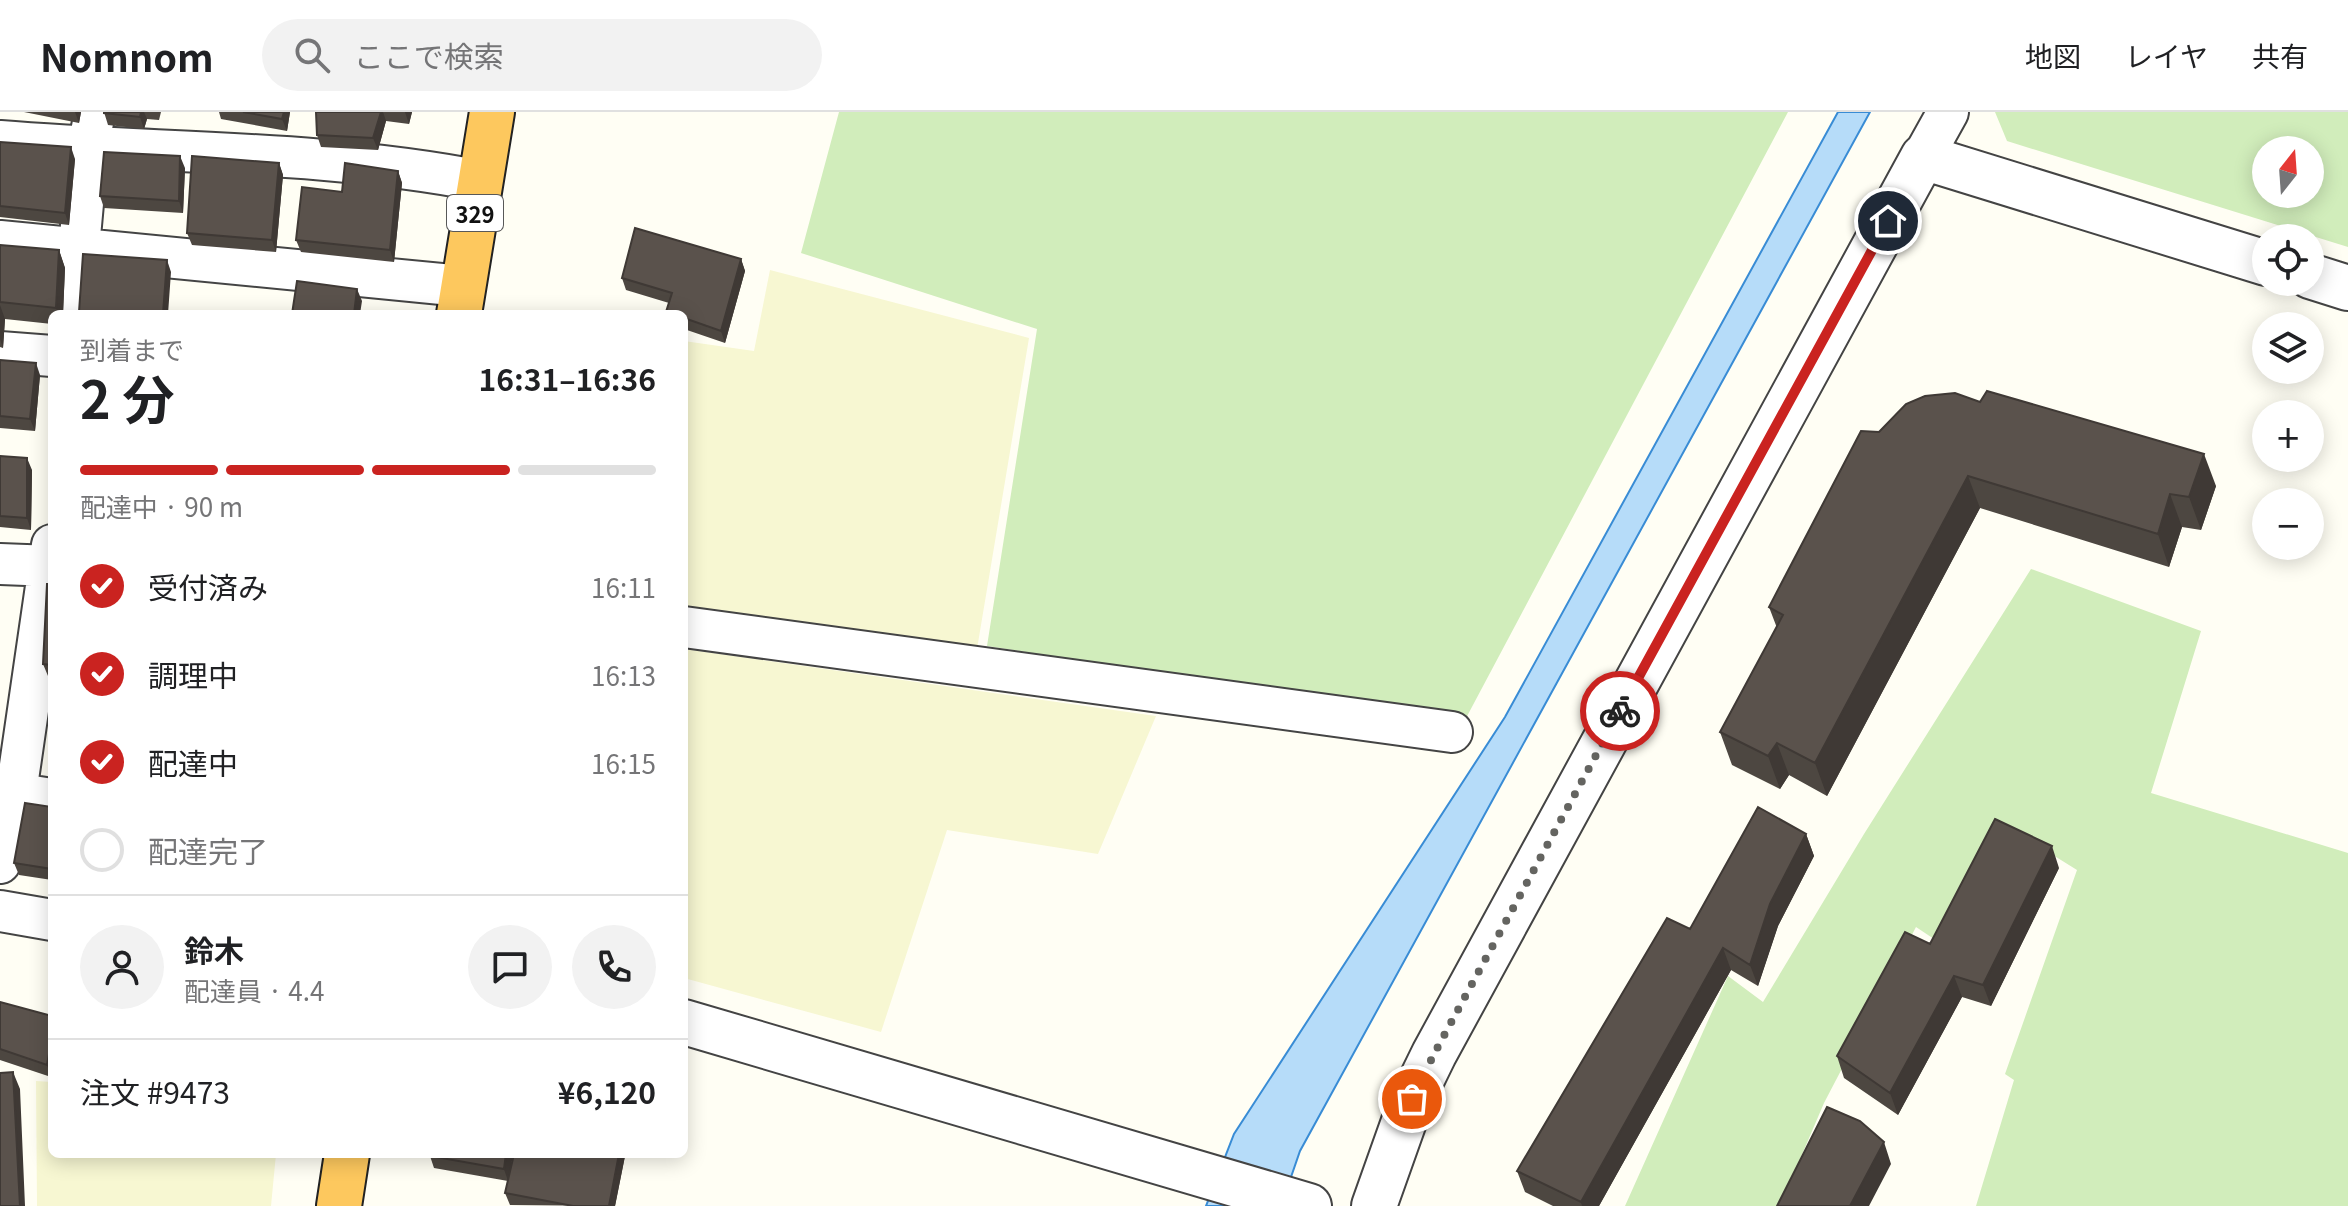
<!DOCTYPE html>
<html lang="ja">
<head>
<meta charset="utf-8">
<style>
	body { margin:0; font-family:Georgia,"Noto Sans JP",serif; background:#f2f2f2; color:#202124; height:100vh; display:flex; flex-direction:column; font-size:30px; white-space:nowrap }
	* { box-sizing:border-box; margin:0 }
	p { font-size:26px; color:#757577 }
	.icon { flex:none; width:44px; height:44px; fill:none; stroke:currentColor; stroke-width:2; stroke-linecap:round; stroke-linejoin:round }
	.map { position:relative; flex:1; overflow:hidden }
	.sheet { position:absolute; left:48px; top:198px; width:640px; height:848px; display:flex; flex-direction:column; background:#fff; border-radius:12px; box-shadow:0 4px 20px #0003 }
	.sheet>* { flex:none }
	.needle { width:52px; rotate:17deg }
	.buttons { position:absolute; left:2252px; top:24px; display:grid; gap:16px }
	.buttons a { display:grid; place-items:center; width:72px; height:72px; border-radius:50%; background:#fff; box-shadow:0 4px 20px #0003; font-size:40px }
	.pin { position:absolute; display:grid; place-items:center; width:68px; height:68px; color:#fff; margin:-34px; border:4px solid #fff; border-radius:50%; box-shadow:0 2px 8px #0007 }
	.courier { position:absolute; display:grid; place-items:center; width:80px; height:80px; margin:-40px; border:6px solid #ca2320; border-radius:50%; background:#fff; color:#222; box-shadow:0 2px 10px #0007 }
	.overview em { font-style:normal; font-weight:700 }
	.overview div { display:flex; flex-direction:column-reverse }
	.overview { display:flex; align-items:center; justify-content:space-between; height:136px; padding:0 32px }
	h1 { font-size:52px; font-weight:700; line-height:60px }
	.bar { display:grid; grid-template-columns:repeat(4,1fr); gap:12px 8px; align-content:center; height:96px; padding:0 32px }
	.bar i { height:10px; border-radius:6px; background:#e0e0e0 }
	.bar .active { background:#ca2320 }
	.bar p { grid-column:span 4 }
	.line { display:flex; align-items:center; gap:20px; padding:0 32px; border-top:2px solid #e0e0e0 }
	.line div { flex:1 }
	.round { display:grid; place-items:center; flex:none; width:84px; height:84px; border-radius:42px; background:#f2f2f2 }
	ol { padding:0 32px; list-style:none }
	li { display:flex; align-items:center; gap:24px; height:88px }
	li p { margin-inline-start:auto }
	li .icon { padding:8px; border-radius:50%; background:#ca2320; color:#fff; stroke-width:4 }
	li:last-child { color:#757577 }
	li i { width:44px; height:44px; border:4px solid #e0e0e0; border-radius:50% }
	header { display:flex; align-items:center; gap:48px; box-sizing:border-box; height:112px; padding:0 40px; background:#fff; border-bottom:2px solid #e0e0e0 }
	header strong { font-size:38px }
	nav { display:flex; gap:44px; margin-inline-start:auto; font-size:28px }
	.search { width:560px; height:72px; background:#f2f2f2; display:flex; align-items:center; gap:20px; box-sizing:border-box; padding:0 28px; border-radius:44px; color:#757577; font-size:30px }
	.map>svg:first-child { display:block }
	.farmland { fill:#f7f7d2 }
	.green { fill:#d1edbb; fill-rule:evenodd }
	.water { fill:#b6dcf9; stroke:#398cd5; stroke-width:2 }
	.lines { fill:none; stroke-linecap:round; stroke-linejoin:round }
	.minor-casing { stroke:#444; stroke-width:44 }
	.tertiary-casing { stroke:#444; stroke-width:48 }
	.trunk-casing { stroke:#222; stroke-width:48 }
	.minor { stroke:#fff; stroke-width:40 }
	.tertiary { stroke:#fff; stroke-width:44 }
	.trunk { stroke:#fdc85e; stroke-width:44 }
	.wall { fill:#4d4741 }
	.shaded-wall { fill:#3f3935 }
	.building { fill:#5a524c; stroke:#3f3935; stroke-width:2 }
	.done { stroke:#646460; stroke-width:8; stroke-dasharray:0 14.4 }
	.route { stroke:#ca2320; stroke-width:10 }
	.labels { text-anchor:middle; dominant-baseline:central; stroke-width:8; stroke-linejoin:round; paint-order:stroke }
	.shield { fill:#fff; stroke:#585858; stroke-width:2 }
	.shield-label { font-size:22px; font-weight:bold; fill:#111 }
</style>
</head>
<body>
<header>
<strong>Nomnom</strong>
<div class="search"><svg class="icon" aria-label="search" viewBox="0 0 24 24"><circle cx="10" cy="10" r="6"/><path d="M15 15l6 6"/></svg>ここで検索</div>
<nav><a>地図</a><a>レイヤ</a><a>共有</a></nav>
</header>
<div class="map">
<svg width="2348" height="1094" viewBox="0 0 2348 1094">
	<rect width="100%" height="100%" fill="#fffef4"/>
	<path class="farmland" d="M770 158 1029 226 976 543 684 504V229L754 239Z
		M684 537 1156 604 1098 742 947 718 881 920 684 866Z
		M36 969 52 970V1042H276L271 1094H37Z"/>
	<path class="green" d="M839 0H1788L1465 608 987 534 1037 217 801 141Z
		M1995 0H2348V135L2007 29ZM2266 38H2310V82H2266Z
		M2031 457 2201 519 2151 681 2348 741V1094H1976L2014 968 2005 962 2077 758 2006 714 1940 831 1916 815 1824 991 1780 1094H1625L1728 864 1763 890 1864 722Z"/>
	<path class="water" d="M1838 0H1870L1300 1039 1281 1094H1206L1234 1022 1505 605Z"/>
	<g class="lines">
		<defs>
			<path id="minor" d="M0 29C160 42 323 38 481 69
				M1923 45 1948 0
				M0 129 462 174
				M73 202 88 36 95 0
				M0 240 52 244
				M0 452 52 454
				M684 515 1452 620
				M0 679 52 687
				M0 751 16 681 52 433
				M0 799 52 808"/>
			<path id="tertiary" d="M2310 164 2348 176
				M684 910 1309 1094
				M1374 1094 1412 987 1434 942 1923 45 2266 151"/>
			<path id="trunk" d="M459 202 492 0
				M339 1094 347 1042"/>
		</defs>
		<use href="#minor" class="minor-casing"/>
		<use href="#tertiary" class="tertiary-casing"/>
		<use href="#trunk" class="trunk-casing"/>
		<use href="#minor" class="minor"/>
		<use href="#tertiary" class="tertiary"/>
		<use href="#trunk" class="trunk"/>
	</g>
	<path class="wall" d="M24 0H81L79 11Z
		M104 0H161L159 8 147 7 144 17 108 13Z
		M219 0H290L287 19 221 7Z
		M316 0H412L409 12 386 9 378 38 321 35 317 23Z
		M0 30 75 47 69 113 0 105Z
		M279 51 283 63 276 140 192 133 187 121Z
		M185 56 183 101 104 96 100 84Z
		M398 59 402 71 394 150 301 140 296 128 342 80Z
		M0 133 59 138 65 156 63 202H52V212L5 207 3 236 0 235Z
		M741 147 745 159 725 231 684 217V202H667L669 191 626 178 622 166Z
		M0 248 40 263 35 319 0 316Z
		M1980 290 2216 374 2201 418 2182 415 2169 455 1980 396 1827 684 1789 663 1780 677 1732 653 1720 620 1777 516 1769 495 1879 320Z
		M0 344 32 358 31 418 0 415Z
		M52 472V565L48 564 43 552Z
		M52 695V768L19 763 14 751Z
		M1806 722 1814 744 1778 814 1758 874 1731 858 1599 1094H1553L1525 1080 1517 1059 1690 817Z
		M2059 756 1991 894 1962 885 1898 1003 1844 966 1837 944 1930 832Z
		M0 890 52 904 51 965 0 948Z
		M513 1042 509 1067 514 1042H624L625 1044 615 1094 510 1093 505 1081 508 1069 434 1056 430 1044Z"/>
	<path class="shaded-wall" d="M75 0H81L79 11Z
		M141 0H144L147 7 144 17 140 5Z
		M284 0H290L287 19 282 7Z
		M381 0H383L386 9 378 38 373 26Z
		M405 0H412L409 12Z
		M71 35 75 47 69 113 65 101Z
		M180 44 185 56 183 101 179 89Z
		M279 51 283 63 276 140 272 128Z
		M398 59 402 71 394 150 390 138Z
		M59 138 65 156 63 202H58L56 196Z
		M741 147 745 159 725 231 721 219Z
		M167 148 171 160 168 202H163Z
		M357 177 362 189 360 202H354Z
		M0 193 5 207 3 236 0 227Z
		M36 251 40 263 35 319 30 307Z
		M2204 342 2216 374 2201 418 2189 385Z
		M27 346 32 358 31 418 27 406Z
		M1968 364 1980 396 1827 684 1815 651Z
		M2170 382 2182 415 2169 455 2158 422Z
		M1777 631 1789 663 1780 677 1768 644Z
		M1806 722 1814 744 1778 814 1758 874 1750 853 1770 792Z
		M2052 734 2059 756 1991 894 1983 873Z
		M1723 836 1731 858 1599 1094H1582L1581 1090Z
		M1954 864 1962 885 1898 1003 1890 981Z
		M52 925V962L51 965 47 953Z
		M13 960 20 977 25 1094H20Z
		M1884 1030 1891 1052 1869 1094H1850Z
		M506 1042H513L508 1069 504 1057Z
		M619 1042H624L625 1044 615 1094H609Z"/>
	<path class="building" d="M104 0H141L140 5 104 1Z
		M243 0H284L282 7Z
		M316 0H381L373 26 317 23Z
		M0 30 71 35 65 101 0 94Z
		M104 40 180 44 179 89 100 84Z
		M192 44 279 51 272 128 187 121Z
		M345 51 398 59 390 138 296 128 302 75 342 80Z
		M635 116 741 147 721 219 684 206V202H671L666 200 672 181 622 166Z
		M0 133 59 138 56 196 0 190Z
		M83 142 167 148 163 202H97L79 200Z
		M297 169 357 177 354 202H292Z
		M0 248 36 251 30 307 0 304Z
		M1987 279 2204 342 2189 385 2170 382 2158 422 1968 364 1815 651 1777 631 1768 644 1720 620 1783 503 1769 495 1861 319 1879 320 1906 292 1925 284 1955 281 1980 290Z
		M0 344 27 346V406L0 404Z
		M47 472H52V553L43 552Z
		M25 691 52 695V757L14 751Z
		M1758 695 1806 722 1770 792 1750 853 1723 836 1581 1090 1517 1059 1667 806 1690 817Z
		M1995 707 2052 734 1983 873 1954 864 1890 981 1837 944 1905 820 1930 832Z
		M0 890 52 904V925L47 953 0 937Z
		M13 960 20 1094H0V961Z
		M1827 995 1860 1009 1884 1030 1850 1094H1777Z
		M430 1042H506L504 1057 430 1044Z
		M514 1042H619L609 1094H573L505 1081Z"/>
	<g class="lines">
		<path class="done" d="M1412 987 1434 942 1620 599"/>
		<path class="route" d="M1620 599 1888 109"/>
	</g>
	<g class="labels">
		<rect class="shield" x="447" y="83" width="56" height="36" rx="6"/>
		<g class="shield-label">
			<text x="475" y="101">329</text>
		</g>
	</g>
</svg>
<div class="buttons">
<a><svg class="needle" viewBox="-14 -14 28 28"><path d="M0-13l5 13h-10z" fill="#e53935"/><path d="M0 13l5-13h-10z" fill="#757577"/></svg></a>
<a><svg class="icon" aria-label="locate" viewBox="0 0 24 24"><circle cx="12" cy="12" r="6"/><path d="M12 2v4M12 18v4M2 12h4M18 12h4"/></svg></a>
<a><svg class="icon" aria-label="layers" viewBox="0 0 24 24"><path d="M12 4l9 5-9 5-9-5zM3 14l9 5 9-5"/></svg></a>
<a>+</a>
<a>−</a>
</div>
<div class="pin" style="left:1412px;top:987px;background:#ea580c"><svg class="icon" aria-label="bag" viewBox="0 0 24 24"><path d="M5 8h14l-1 12H6zM9 8a3 3 0 0 1 6 0"/></svg></div>
<div class="pin" style="left:1888px;top:109px;background:#1f2937"><svg class="icon" aria-label="home" viewBox="0 0 24 24"><path d="M3 11l9-7 9 7M6 9v11h12V9"/></svg></div>
<div class="courier" style="left:1620px;top:599px"><svg class="icon" aria-label="bike" viewBox="0 0 24 24"><circle cx="6" cy="16" r="4"/><circle cx="18" cy="16" r="4"/><path d="M6 16l4-8h5l3 8M10 8l3 8H6M13 5h3"/></svg></div>
<section class="sheet">
<div class="overview"><div><h1>2 分</h1><p>到着まで</p></div><em>16:31–16:36</em></div>
<div class="bar"><i class="active"></i><i class="active"></i><i class="active"></i><i></i><p>配達中 · 90 m</p></div>
<ol>
<li><svg class="icon" aria-label="check" viewBox="0 0 24 24"><path d="M5 12l5 5 9-10"/></svg>受付済み<p>16:11</p></li>
<li><svg class="icon" aria-label="check" viewBox="0 0 24 24"><path d="M5 12l5 5 9-10"/></svg>調理中<p>16:13</p></li>
<li><svg class="icon" aria-label="check" viewBox="0 0 24 24"><path d="M5 12l5 5 9-10"/></svg>配達中<p>16:15</p></li>
<li><i></i>配達完了</li>
</ol>
<div class="line" style="height:144px"><a class="round"><svg class="icon" aria-label="person" viewBox="0 0 24 24"><circle cx="12" cy="8" r="4"/><path d="M4 21q1-7 8-7t8 7"/></svg></a><div><b>鈴木</b><p>配達員 · 4.4</p></div><a class="round"><svg class="icon" aria-label="chat" viewBox="0 0 24 24"><path d="M4 5h16v11H9l-5 4z"/></svg></a><a class="round"><svg class="icon" aria-label="phone" viewBox="0 0 24 24"><path d="M5 4h4l2 5-3 2q2 4 5 5l2-3 5 2v4C11 20 4 13 5 4z"/></svg></a></div>
<div class="line" style="height:104px"><div>注文 #9473</div><b>¥6,120</b></div>
</section>
</div>
</body>
</html>
